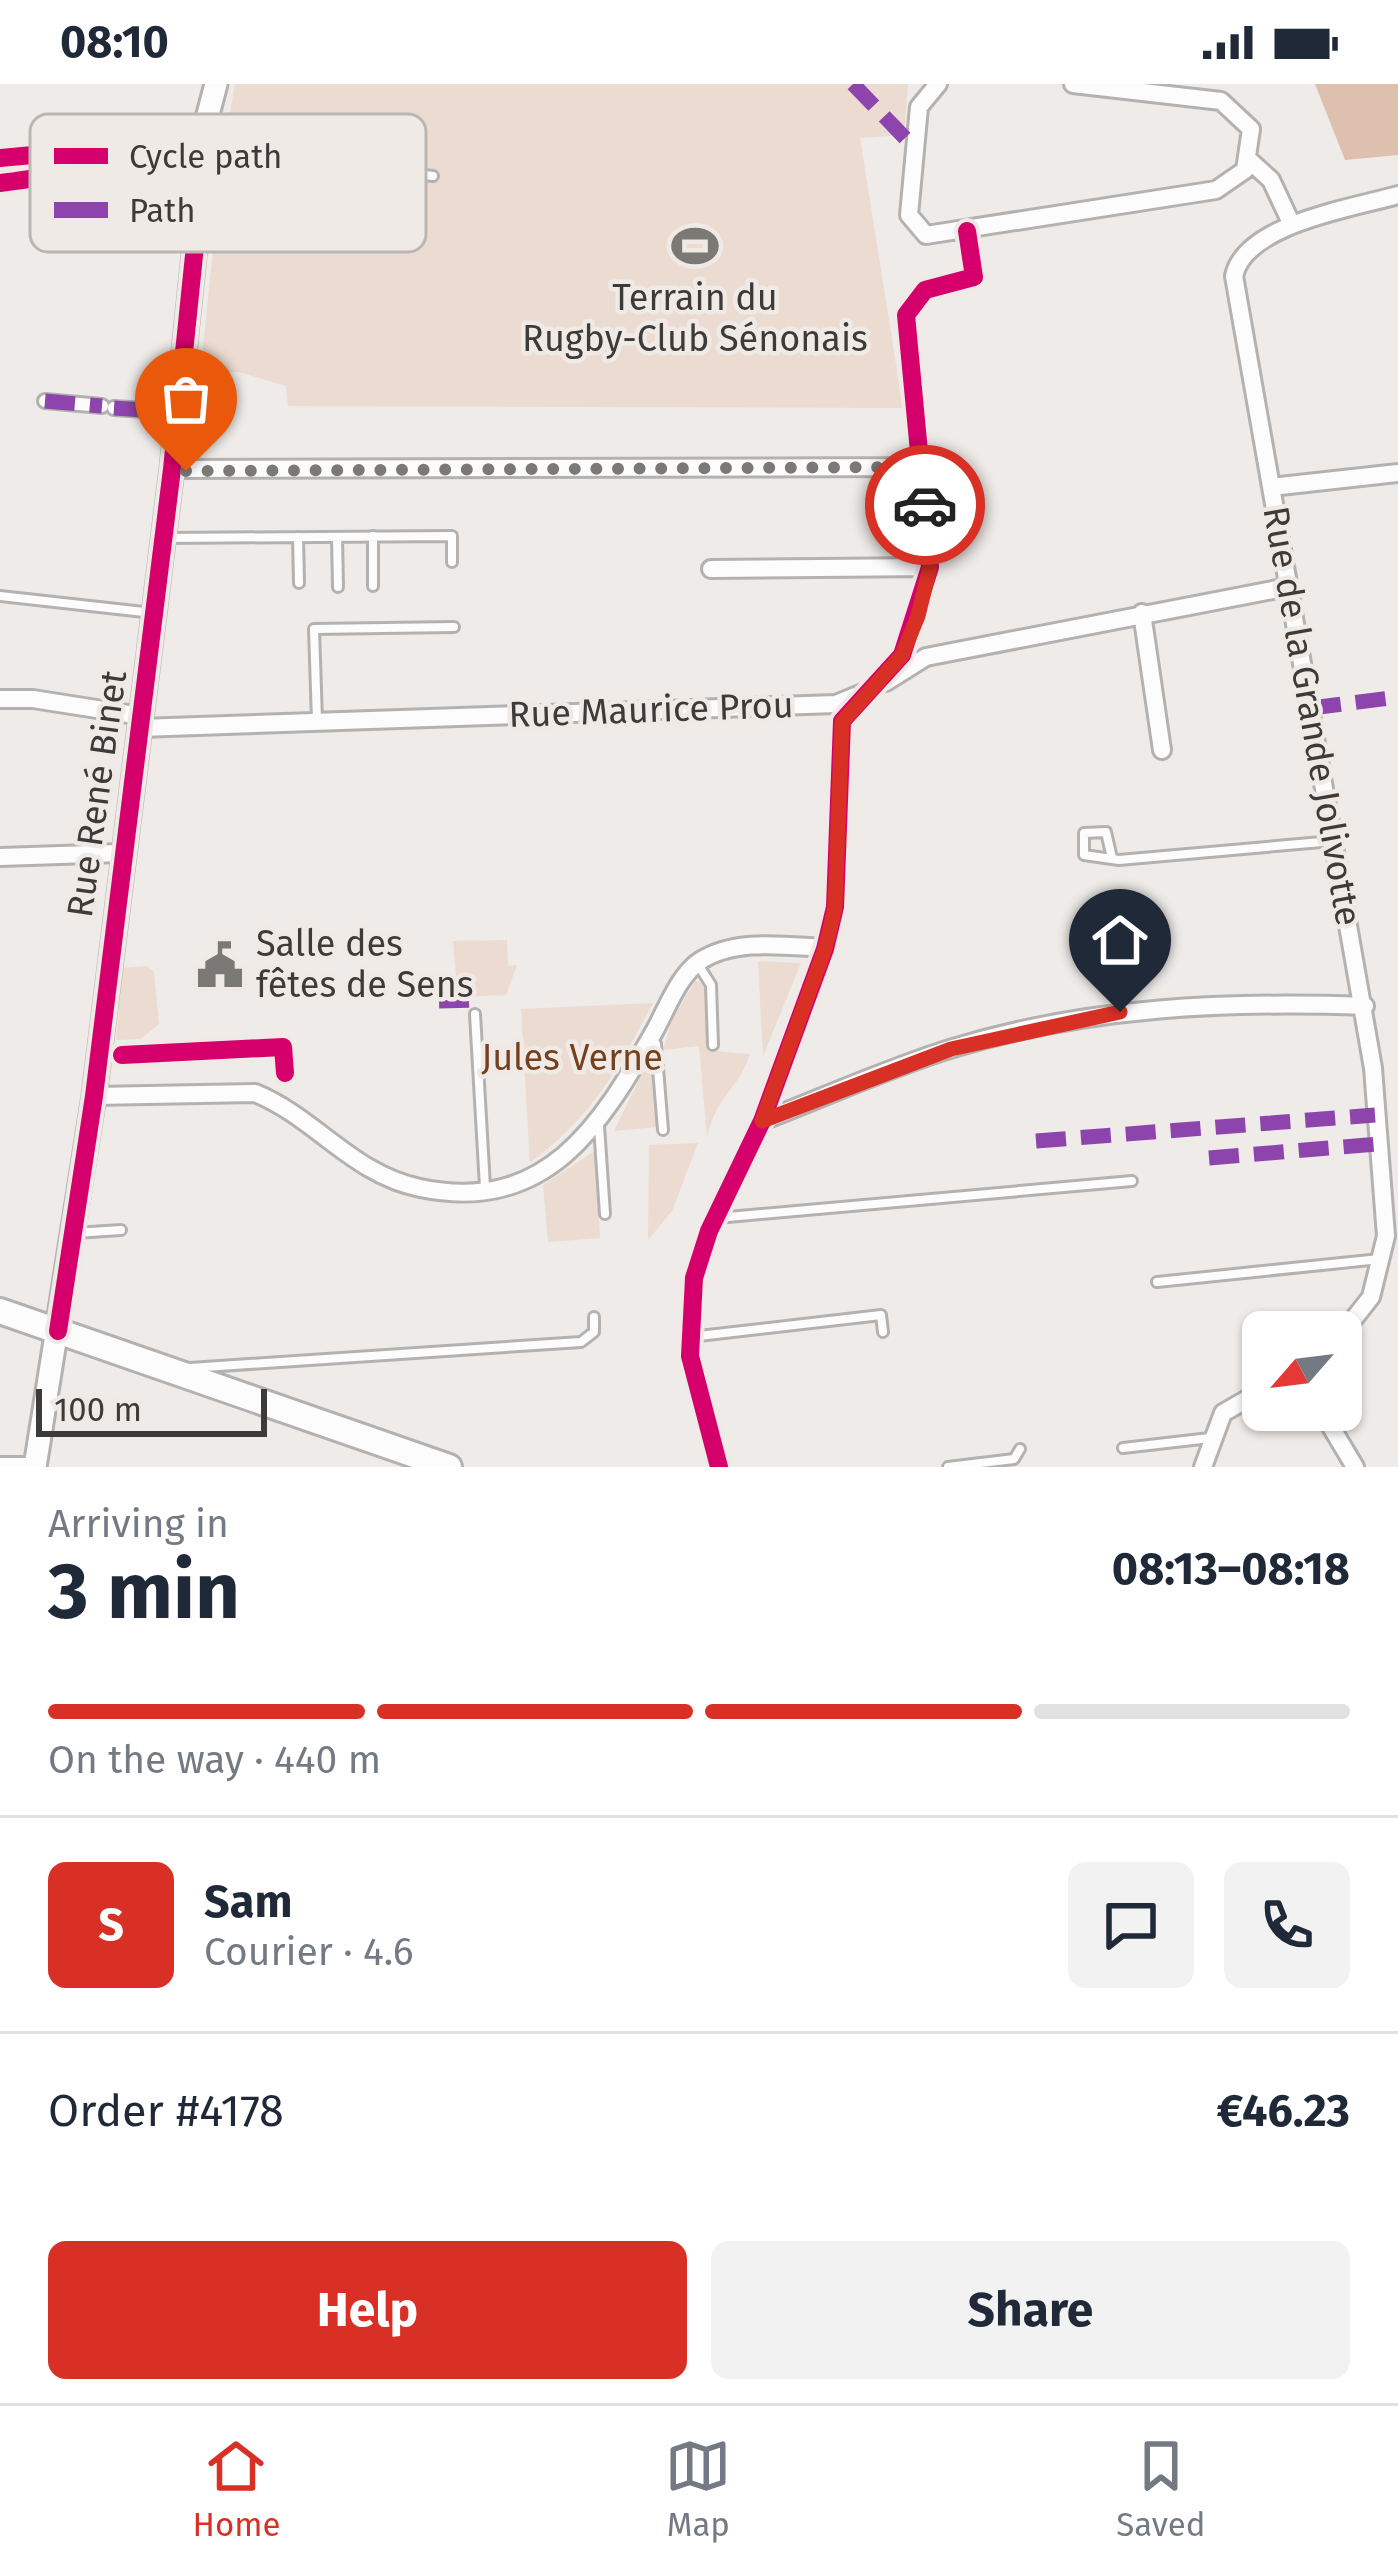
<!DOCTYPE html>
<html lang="en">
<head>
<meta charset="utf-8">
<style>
	body { margin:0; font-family:"Fira Sans",sans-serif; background:#f2f2f3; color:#1f2937; height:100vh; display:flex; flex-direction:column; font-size:45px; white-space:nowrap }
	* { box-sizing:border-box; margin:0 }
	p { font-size:39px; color:#747a83 }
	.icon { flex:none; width:66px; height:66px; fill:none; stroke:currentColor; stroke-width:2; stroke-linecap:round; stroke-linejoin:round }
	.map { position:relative; height:1383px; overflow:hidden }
	.panel { display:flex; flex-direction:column; background:#fff; flex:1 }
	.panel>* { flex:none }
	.needle { width:78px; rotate:242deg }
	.controls { position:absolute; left:1242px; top:1227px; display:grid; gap:24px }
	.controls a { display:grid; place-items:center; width:120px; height:120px; border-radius:18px; background:#fff; box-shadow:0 3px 9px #0004; font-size:60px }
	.scale { position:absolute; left:36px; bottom:30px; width:231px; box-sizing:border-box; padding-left:12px; border:6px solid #3d3b39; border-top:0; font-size:33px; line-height:42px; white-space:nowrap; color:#3d3b39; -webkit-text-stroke:9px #f0eae6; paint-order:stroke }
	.pin { position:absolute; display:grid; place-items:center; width:102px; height:102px; color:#fff; margin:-123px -51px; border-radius:50% 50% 50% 0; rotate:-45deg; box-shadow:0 0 12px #0007 }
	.pin .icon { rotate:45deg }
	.courier { position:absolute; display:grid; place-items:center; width:120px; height:120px; margin:-60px; border:9px solid #d93025; border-radius:50%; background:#fff; color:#222; box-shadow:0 3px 15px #0007 }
	.summary em { font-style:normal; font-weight:700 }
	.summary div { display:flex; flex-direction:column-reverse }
	.summary { display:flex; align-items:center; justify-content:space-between; height:204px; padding:0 48px }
	h1 { font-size:78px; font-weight:700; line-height:90px }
	.bar { display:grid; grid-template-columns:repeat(4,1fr); gap:18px 12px; align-content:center; height:144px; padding:0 48px }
	.bar i { height:15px; border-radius:9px; background:#e0e1e3 }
	.bar .on { background:#d93025 }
	.bar p { grid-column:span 4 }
	.line { display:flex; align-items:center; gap:30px; padding:0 48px; border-top:3px solid #e0e1e3 }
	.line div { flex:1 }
	.round { display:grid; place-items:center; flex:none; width:126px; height:126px; border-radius:18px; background:#f2f2f3 }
	.primary-button { display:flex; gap:24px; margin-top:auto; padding:24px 48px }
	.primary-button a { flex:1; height:138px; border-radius:18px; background:#d93025; color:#fff; font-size:48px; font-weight:700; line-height:138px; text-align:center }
	.primary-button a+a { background:#f2f2f3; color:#1f2937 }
	.status { display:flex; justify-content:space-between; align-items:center; height:84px; padding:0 60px; background:#fff; direction:ltr }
	.status svg { height:33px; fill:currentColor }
	.tab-bar { display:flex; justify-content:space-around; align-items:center; height:168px; border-top:3px solid #e0e1e3; background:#fff; font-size:33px; color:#747a83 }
	.tab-bar a { display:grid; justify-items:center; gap:6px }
	.tab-bar .on { color:#d93025 }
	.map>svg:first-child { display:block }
	.green { fill:#ecdbd1 }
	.water { fill:#dec0af }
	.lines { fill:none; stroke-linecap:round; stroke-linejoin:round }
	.service-casing { stroke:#b4b2b0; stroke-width:14 }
	.pedestrian-casing { stroke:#b4b2b0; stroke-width:18 }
	.minor-casing { stroke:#b4b2b0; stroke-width:22 }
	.tertiary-casing { stroke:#b4b2b0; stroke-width:27 }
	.secondary-casing { stroke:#b4b2b0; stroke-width:30 }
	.service { stroke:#fcfcfc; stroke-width:8 }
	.pedestrian { stroke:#fcfcfc; stroke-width:12 }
	.minor { stroke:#fcfcfc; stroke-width:16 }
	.tertiary { stroke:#fcfcfc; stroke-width:21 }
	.secondary { stroke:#fcfcfc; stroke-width:24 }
	.quiet { stroke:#8e44ad; stroke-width:15; stroke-dasharray:30 15; stroke-linecap:butt }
	.cycleway-casing { stroke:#f0eae6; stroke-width:26 }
	.cycleway { stroke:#d6006c; stroke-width:18 }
	.done { stroke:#7b7976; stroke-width:12; stroke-dasharray:0 21.6 }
	.route { stroke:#d93025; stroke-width:15 }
	.labels { text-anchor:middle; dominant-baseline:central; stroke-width:9; stroke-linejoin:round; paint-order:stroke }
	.poi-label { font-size:36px; fill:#3d3b39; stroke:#f0eae6 }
	.street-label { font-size:36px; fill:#3d3b39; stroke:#f0eae6 }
	.park-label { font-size:36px; fill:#75401e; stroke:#f0eae6 }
	.key { fill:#f0eae6; stroke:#bab6b2; stroke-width:3 }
	.key-label { font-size:33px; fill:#3d3b39 }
</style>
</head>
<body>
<div class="status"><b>08:10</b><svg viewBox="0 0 49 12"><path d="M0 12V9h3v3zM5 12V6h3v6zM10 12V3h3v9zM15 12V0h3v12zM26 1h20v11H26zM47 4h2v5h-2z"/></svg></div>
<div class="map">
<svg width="1398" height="1383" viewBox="0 0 1398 1383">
	<rect width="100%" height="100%" fill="#eeebe8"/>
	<path class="green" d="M235 0H908L904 51 860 54 903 324 288 322 286 302 239 288 193 287 194 274 202 273 222 79H233L235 52 226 51Z
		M507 856 508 882 517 881 506 911 458 913 453 857Z
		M758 877 801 879 763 972Z
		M123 884 147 882 154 888 159 940 141 955 116 956Z
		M695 897 705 899 715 967 750 970C738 1007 718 1008 707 1053L699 962 663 966 672 936Z
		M653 919C616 988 593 1031 530 1079L521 925Z
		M653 967 657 1043 614 1047Z
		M698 1059 672 1127 648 1156 649 1061Z
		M595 1067 600 1154 548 1158 543 1101Z"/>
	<path class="water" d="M1315 0H1398V71L1345 76Z"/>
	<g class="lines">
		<defs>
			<path id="service" d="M204 66 433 92
				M373 452V502
				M298 453 299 499
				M337 453 338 503
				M165 454 452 452V478
				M0 512 153 529
				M317 637 314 545 454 543
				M1112 774 1106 748 1084 749V771L1119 776 1333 757
				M699 882 711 901 713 961
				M475 930 485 1103
				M651 954 656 960 663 1046
				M599 1042 605 1130
				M717 1134 1132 1097
				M75 1149 121 1146
				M1157 1198 1380 1175
				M690 1253 881 1231 883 1248
				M190 1284 581 1258 594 1248V1233
				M1123 1364 1210 1354
				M948 1383 1014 1375 1020 1365"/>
			<path id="pedestrian" d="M45 317 102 322
				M114 324 161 327"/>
			<path id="minor" d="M938 0 919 23 909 131 926 151 1216 106 1245 86 1251 45 1221 17 1073 0
				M1249 76 1271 96 1292 141
				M172 385 921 383
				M1271 403 1398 389
				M711 485 930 483
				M1142 529 1162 666
				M886 598 926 573 1288 503
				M0 615H33L141 632
				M140 644 836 620 863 609
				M0 773 120 769
				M94 1012 255 1009C316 1034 352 1090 420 1104 546 1130 600 1043 655 946 667 924 679 891 700 877 735 854 785 862 825 864
				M762 1037C825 1013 888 984 953 964 1087 923 1225 917 1365 922
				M1341 1251 1371 1213 1386 1152 1373 984 1234 192C1245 140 1353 124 1398 111
				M1321 1326 1355 1383
				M0 1382H35
				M719 1383 690 1272 694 1194 709 1147 762 1037 825 865 835 823 842 637 902 571 930 483 906 231 925 206 974 193 967 147
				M1203 1383 1223 1329 1263 1306"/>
			<path id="tertiary" d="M152 81a28 28 0 1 1 56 0a28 28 0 1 1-56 0Z
				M200 61 216 0
				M0 86 104 78 154 92
				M35 1383 94 1012 172 385 196 152 195 104"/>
			<path id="secondary" d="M0 1227 449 1383"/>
		</defs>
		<use href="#service" class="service-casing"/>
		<use href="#pedestrian" class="pedestrian-casing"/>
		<use href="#minor" class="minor-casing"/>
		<use href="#tertiary" class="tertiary-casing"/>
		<use href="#secondary" class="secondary-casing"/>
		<use href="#service" class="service"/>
		<use href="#pedestrian" class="pedestrian"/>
		<use href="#minor" class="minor"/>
		<use href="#tertiary" class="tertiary"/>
		<use href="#secondary" class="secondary"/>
		<path class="quiet" d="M853 0 906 55 915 54
			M45 317 102 322
			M114 324 161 327
			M1311 624 1398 613
			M439 917 475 916
			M1036 1057 1375 1031
			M1209 1074 1378 1060"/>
		<defs>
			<path id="cycleway" d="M0 74 151 60
				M0 99C37 95 80 84 117 91 139 94 158 115 179 115 194 115 203 107 210 96 217 73 210 57 189 47L158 53 144 79 152 102
				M122 971 283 963 285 989
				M58 1247 94 1012 172 385 196 152 195 104
				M719 1383 690 1272 694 1194 709 1147 762 1037 825 865 835 823 842 637 902 571 930 483 906 231 925 206 974 193 967 147"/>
		</defs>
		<use href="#cycleway" class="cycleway-casing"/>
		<use href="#cycleway" class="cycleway"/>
	</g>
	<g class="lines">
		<path class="done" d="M186 387 920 383 925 421"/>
		<path class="route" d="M925 421 930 483 918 532 902 571 842 638 835 824 825 865 762 1037 951 965 1120 928"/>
	</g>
	<defs>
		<symbol id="stadium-bare" viewBox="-9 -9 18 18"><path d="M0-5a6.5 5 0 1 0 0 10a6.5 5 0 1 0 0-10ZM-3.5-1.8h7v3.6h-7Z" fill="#7b7976" stroke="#f0eae6" stroke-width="2.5" paint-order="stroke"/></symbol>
		<symbol id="civic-bare" viewBox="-9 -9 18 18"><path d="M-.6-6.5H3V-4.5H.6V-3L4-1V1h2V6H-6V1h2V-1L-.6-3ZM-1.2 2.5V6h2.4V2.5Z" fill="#7b7976" stroke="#f0eae6" stroke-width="2.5" paint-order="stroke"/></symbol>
	</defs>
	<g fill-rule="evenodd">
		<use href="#stadium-bare" x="662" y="129" width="66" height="66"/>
		<use href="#civic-bare" x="187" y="848" width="66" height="66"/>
	</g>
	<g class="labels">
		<g class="poi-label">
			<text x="695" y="214">Terrain du<tspan x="695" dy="41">Rugby-Club Sénonais</tspan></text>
			<text x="256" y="860" text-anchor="start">Salle des<tspan x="256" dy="41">fêtes de Sens</tspan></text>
		</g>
		<g class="street-label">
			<text transform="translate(651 626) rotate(-2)">Rue Maurice Prou</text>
			<text transform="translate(1312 632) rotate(80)">Rue de la Grande Jolivotte</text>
			<text transform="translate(97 710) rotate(-82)">Rue René Binet</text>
		</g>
		<g class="park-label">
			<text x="572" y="974">Jules Verne</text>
		</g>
	</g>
	<rect x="30" y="30" width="396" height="138" rx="18" class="key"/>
	<rect x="54" y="64" width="54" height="16" fill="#d6006c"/>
	<rect x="54" y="118" width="54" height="16" fill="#8e44ad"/>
	<g class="key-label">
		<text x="129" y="84">Cycle path</text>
		<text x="129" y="138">Path</text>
	</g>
</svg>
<div class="controls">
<a><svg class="needle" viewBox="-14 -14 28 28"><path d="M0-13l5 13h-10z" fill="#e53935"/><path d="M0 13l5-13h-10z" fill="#747a83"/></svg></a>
</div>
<div class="scale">100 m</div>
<div class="pin" style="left:186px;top:387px;background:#ea580c"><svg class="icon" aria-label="bag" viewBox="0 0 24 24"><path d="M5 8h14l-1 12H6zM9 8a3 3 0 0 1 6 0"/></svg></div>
<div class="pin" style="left:1120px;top:928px;background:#1f2937"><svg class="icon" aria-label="home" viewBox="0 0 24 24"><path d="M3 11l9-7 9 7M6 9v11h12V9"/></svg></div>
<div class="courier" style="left:925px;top:421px"><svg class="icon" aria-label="car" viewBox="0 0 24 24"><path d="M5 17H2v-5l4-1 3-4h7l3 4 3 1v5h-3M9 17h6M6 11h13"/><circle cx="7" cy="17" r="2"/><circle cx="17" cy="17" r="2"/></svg></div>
</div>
<section class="panel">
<div class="summary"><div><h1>3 min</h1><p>Arriving in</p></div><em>08:13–08:18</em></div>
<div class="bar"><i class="on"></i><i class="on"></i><i class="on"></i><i></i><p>On the way · 440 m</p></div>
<div class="line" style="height:216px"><b class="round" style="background:#d93025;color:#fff">S</b><div><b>Sam</b><p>Courier · 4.6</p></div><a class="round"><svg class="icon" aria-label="chat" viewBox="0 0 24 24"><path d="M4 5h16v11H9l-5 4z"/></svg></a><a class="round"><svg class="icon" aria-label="phone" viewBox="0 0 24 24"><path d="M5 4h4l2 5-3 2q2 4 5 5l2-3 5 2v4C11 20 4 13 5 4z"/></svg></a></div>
<div class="line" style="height:156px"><div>Order #4178</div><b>€46.23</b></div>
<div class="primary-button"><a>Help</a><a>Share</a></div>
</section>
<nav class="tab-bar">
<a class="on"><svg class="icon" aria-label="home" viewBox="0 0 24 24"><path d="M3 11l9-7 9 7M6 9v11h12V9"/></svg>Home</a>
<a><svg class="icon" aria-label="map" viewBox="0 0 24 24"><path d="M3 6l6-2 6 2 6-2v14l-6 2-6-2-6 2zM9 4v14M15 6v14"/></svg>Map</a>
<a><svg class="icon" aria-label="saved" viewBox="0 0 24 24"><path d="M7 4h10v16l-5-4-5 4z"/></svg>Saved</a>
</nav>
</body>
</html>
